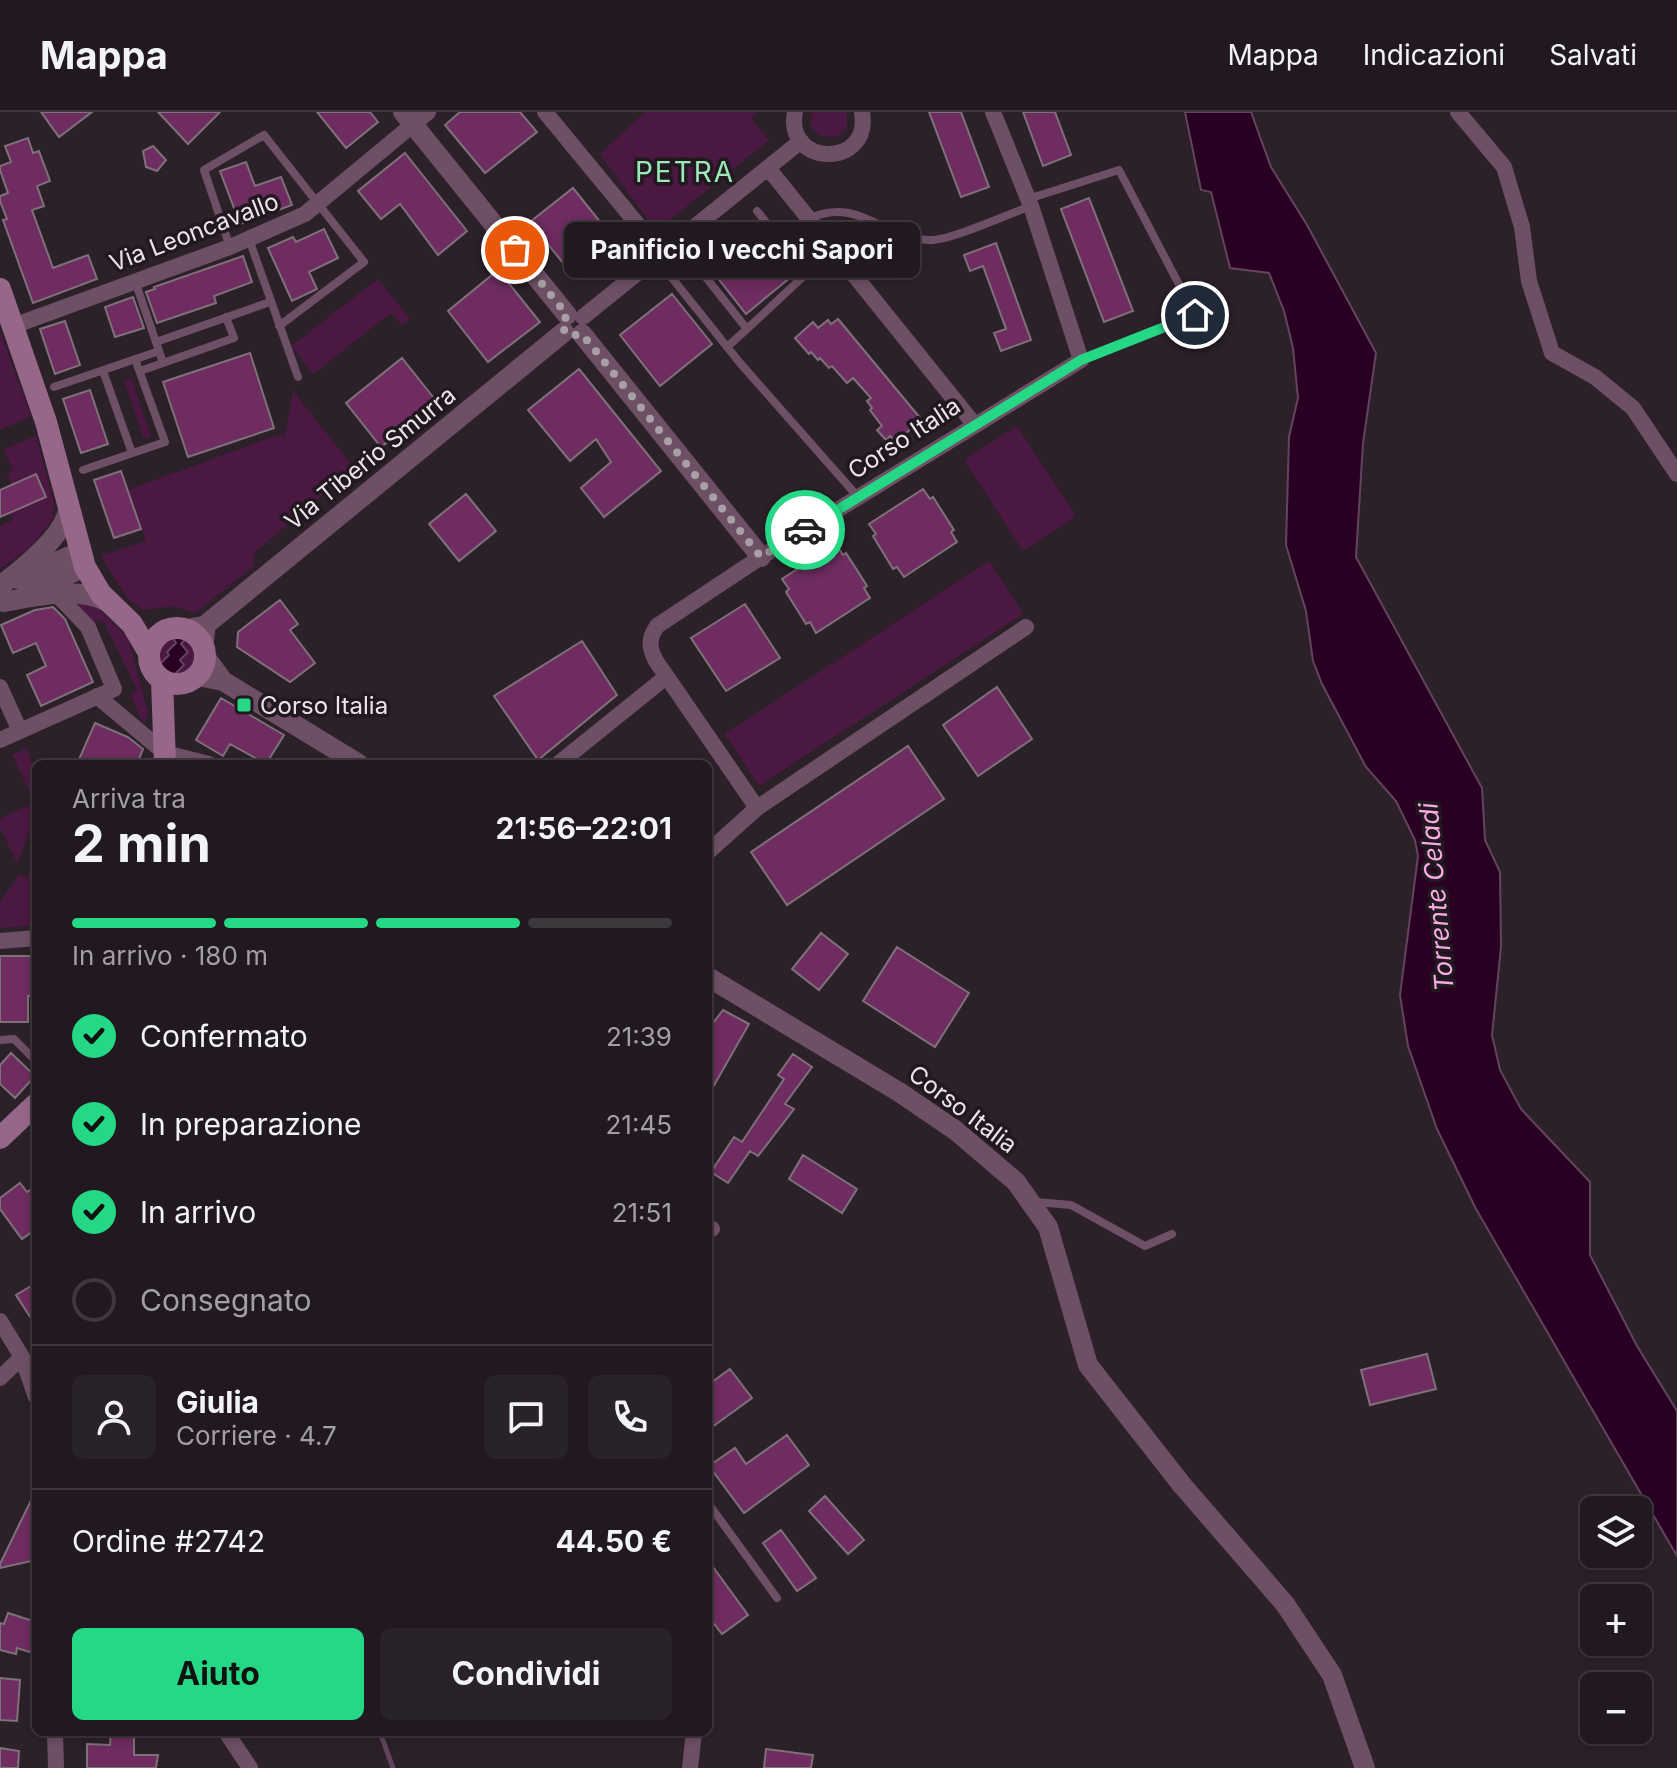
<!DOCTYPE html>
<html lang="it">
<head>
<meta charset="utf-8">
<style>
	body { margin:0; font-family:Inter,sans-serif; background:#292228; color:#f1f3f6; height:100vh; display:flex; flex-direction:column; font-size:30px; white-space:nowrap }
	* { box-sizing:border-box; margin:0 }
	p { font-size:26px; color:#a2a0a4 }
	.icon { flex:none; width:44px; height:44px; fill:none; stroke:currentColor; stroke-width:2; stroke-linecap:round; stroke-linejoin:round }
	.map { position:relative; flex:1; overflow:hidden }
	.side { position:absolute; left:32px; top:648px; width:680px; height:976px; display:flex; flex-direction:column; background:#21191f; border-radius:12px; box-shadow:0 4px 12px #0003,0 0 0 2px #3e383d }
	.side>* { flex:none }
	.fabs { position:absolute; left:1580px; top:1384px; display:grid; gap:16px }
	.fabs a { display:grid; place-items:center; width:72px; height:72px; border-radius:12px; background:#21191f; box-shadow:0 4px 12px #0003,0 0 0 2px #3e383d; font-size:40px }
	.pin { position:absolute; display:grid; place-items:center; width:68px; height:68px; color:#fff; margin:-34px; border:4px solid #fff; border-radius:50%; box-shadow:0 2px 8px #0007 }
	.courier { position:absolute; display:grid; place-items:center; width:80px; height:80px; margin:-40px; border:6px solid #25d886; border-radius:50%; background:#fff; color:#222; box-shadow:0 2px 10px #0007 }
	.bubble { position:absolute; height:56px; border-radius:12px; background:#21191f; box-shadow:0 4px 12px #0003,0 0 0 2px #3e383d; font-size:26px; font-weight:700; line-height:56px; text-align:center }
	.overview em { font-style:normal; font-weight:700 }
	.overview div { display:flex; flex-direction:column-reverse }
	.overview { display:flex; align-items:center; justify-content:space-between; height:136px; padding:0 40px }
	h1 { font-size:52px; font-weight:700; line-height:60px }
	.bar { display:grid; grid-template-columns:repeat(4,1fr); gap:12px 8px; align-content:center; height:96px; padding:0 40px }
	.bar i { height:10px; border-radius:6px; background:#3e383d }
	.bar .current { background:#25d886 }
	.bar p { grid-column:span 4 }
	.line { display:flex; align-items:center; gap:20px; padding:0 40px; border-top:2px solid #3e383d }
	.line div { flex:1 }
	.round { display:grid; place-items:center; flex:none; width:84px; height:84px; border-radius:12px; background:#292228 }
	ol { padding:0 40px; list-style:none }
	li { display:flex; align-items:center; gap:24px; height:88px }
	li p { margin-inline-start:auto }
	li .icon { padding:8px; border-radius:50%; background:#25d886; color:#111; stroke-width:4 }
	li:last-child { color:#a2a0a4 }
	li i { width:44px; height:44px; border:4px solid #3e383d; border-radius:50% }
	.action { display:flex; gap:16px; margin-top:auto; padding:16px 40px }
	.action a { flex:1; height:92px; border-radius:12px; background:#25d886; color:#111; font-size:32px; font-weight:700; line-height:92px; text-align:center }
	.action a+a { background:#292228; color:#f1f3f6 }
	header { display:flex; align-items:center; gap:48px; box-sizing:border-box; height:112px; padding:0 40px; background:#21191f; border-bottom:2px solid #3e383d }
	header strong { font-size:38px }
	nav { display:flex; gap:44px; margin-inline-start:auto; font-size:28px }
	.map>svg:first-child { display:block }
	.green { fill:#4b1841 }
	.water { fill:#290022; stroke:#63445e; stroke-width:2 }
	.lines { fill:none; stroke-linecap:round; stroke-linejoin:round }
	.stream { stroke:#63445e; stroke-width:5 }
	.building { fill:#6e2c60; stroke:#7e717a; stroke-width:2 }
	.service { stroke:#6e5066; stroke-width:8 }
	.minor { stroke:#6e5066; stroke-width:16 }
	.tertiary { stroke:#6e5066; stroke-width:20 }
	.secondary { stroke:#97678a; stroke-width:22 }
	.done { stroke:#a8a0a6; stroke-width:8; stroke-dasharray:0 14.4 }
	.route { stroke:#25d886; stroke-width:10 }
	.poi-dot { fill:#25d886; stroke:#22181f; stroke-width:3 }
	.labels { text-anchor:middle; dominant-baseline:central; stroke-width:7; stroke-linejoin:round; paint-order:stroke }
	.street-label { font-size:24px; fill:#ebe4e9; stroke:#22181f }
	.poi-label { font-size:24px; fill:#ebe4e9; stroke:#22181f; text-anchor:start }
	.water-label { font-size:26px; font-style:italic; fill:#f8aae4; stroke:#22181f }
	.quarter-label { font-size:28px; letter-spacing:2px; fill:#9be7b8; stroke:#22181f }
</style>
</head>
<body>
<header>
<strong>Mappa</strong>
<nav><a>Mappa</a><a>Indicazioni</a><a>Salvati</a></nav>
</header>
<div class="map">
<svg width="1677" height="1656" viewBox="0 0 1677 1656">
	<rect width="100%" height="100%" fill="#2c2129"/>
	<path class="green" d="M645 0H757L751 6 769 28 656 119 600 42Z
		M812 0H847V16L838 25 820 24 811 15Z
		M378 167 410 207 402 213 391 201 313 262 291 234Z
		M0 219 31 304 0 318Z
		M131 266 151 324 144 327 124 269Z
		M293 279 354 356 255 440 252 456 195 501 175 494 143 498 127 486 101 444 146 429 128 378 278 323 285 325Z
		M1017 314 1076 404 1023 439 964 348Z
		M36 324 55 395 51 402H57L28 437 0 457V414L13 408 10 401 45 385 35 362 12 373 7 362 13 359 4 337Z
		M989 449 1023 502 759 674 725 622Z
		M70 486 91 489 128 526 148 600 145 611 141 607 131 584 137 577 103 508 91 511Z
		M154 544a24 24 0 1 1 48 0a24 24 0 1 1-48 0Z
		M26 636C46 683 36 707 17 751L0 716V707L34 690 12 643Z
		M33 756 36 757V813L0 816V791L19 763 27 766Z"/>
	<path class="water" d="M1185 0H1251L1271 55 1307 113 1376 241 1363 331 1356 445 1482 676 1485 728 1500 760 1501 835 1492 923 1500 958 1521 997 1590 1070V1143L1637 1234 1677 1299V1444L1476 1097 1437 1017 1408 934 1400 883 1418 744 1415 728 1396 689 1366 655 1322 572 1313 549 1306 499 1286 433 1289 325 1298 286 1293 236 1284 199 1269 161 1230 156 1211 80 1201 78Z
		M180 519 186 526 181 532 188 540 180 548 184 553 172 565 160 552 169 543 167 540 176 531 173 526Z"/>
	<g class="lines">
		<path class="stream" d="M380 1620 393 1656"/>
	</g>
	<path class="building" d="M41 0H92L59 25Z
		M158 0H220L188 32Z
		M317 0H370L378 10 346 36Z
		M460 0H520L537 20 485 61 445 13Z
		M929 0H961L989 75 961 85Z
		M1023 0H1055L1071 43 1043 54Z
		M28 26 33 41 39 39 50 69 37 74 44 94 32 98 53 156 88 143 97 167 33 191 3 108 7 107 0 89V84L8 81 0 58V54L11 50 5 34Z
		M153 34 166 48 157 59 146 55 143 39Z
		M405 41 467 119 438 143 400 92 381 107 358 79Z
		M246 50 255 74 281 65 292 93 240 112 220 59Z
		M573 76 618 132 576 167 530 110Z
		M1089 86 1133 199 1104 210 1061 97Z
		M757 110 797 160 746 202 706 151Z
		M324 117 338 146 309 160 317 177 292 189 268 136 293 125 296 130Z
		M996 131 1031 228 1001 239 994 221 1006 217 983 154 970 159 964 143Z
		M243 144 252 170 214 184 216 191 157 211 146 180 155 177 154 175Z
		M498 158 540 210 488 250 448 199Z
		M672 182 712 232 660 274 620 223Z
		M133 185 144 216 115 225 105 195Z
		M838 207 921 307 896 331 890 324 886 328 877 318 882 314 870 298 872 296 867 289 871 286 853 266 847 271 832 254 829 256 820 246 818 248 811 240 809 242 795 226 813 210 818 216 828 208 831 212Z
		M65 209 80 253 55 262 40 217Z
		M250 241 274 316 188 345 163 270Z
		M402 246 437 290 381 335 346 291Z
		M579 257 661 359 604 405 581 376 611 350 596 327 570 349 528 298Z
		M90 278 108 332 81 341 63 287Z
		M121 359 141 417 114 426 94 368Z
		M36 362 46 385 0 405V378Z
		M923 377 930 387 933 385 954 418 951 420 957 430 904 465 897 455 893 457 873 424 876 422 869 412Z
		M466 382 496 419 459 449 429 412Z
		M836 432 843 443 846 441 867 474 864 476 870 486 816 521 810 510 806 512 786 480 789 477 782 467Z
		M280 488 298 512 290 518 315 551 290 570 237 535 238 520Z
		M745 492 780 546 726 579 691 526Z
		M53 495 65 507 93 570 41 594 27 563 46 554 36 531 13 541 1 513 35 498Z
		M582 529 617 583 538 648 494 584Z
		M997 575 1032 627 978 664 943 613Z
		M221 586 284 623 266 652 230 632 223 644 196 628Z
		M95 611 128 625 143 637 137 652H77Z
		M908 634 944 687 787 793 751 740Z
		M821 821 848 842 819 878 792 857Z
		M897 835 969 881 935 935 863 889Z
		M0 844H36V884H28V910H0Z
		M723 898 749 912 708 984V908L713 911Z
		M11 941 35 964 15 986 0 972V953Z
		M793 942 812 955 785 992 794 997 758 1044 750 1039 728 1071 711 1060 734 1025 742 1030 784 967 778 963Z
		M803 1043 857 1077 842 1101 789 1067Z
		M20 1071 27 1080 36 1074V1117L22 1127 0 1097V1086Z
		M36 1171V1214L16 1183Z
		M1427 1242 1436 1277 1370 1293 1361 1258Z
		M730 1257 752 1286 708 1318V1273Z
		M787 1323 809 1353 744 1401 709 1354 735 1336 746 1352Z
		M36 1378V1448L0 1456V1452Z
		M825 1384 864 1428 848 1442 809 1399Z
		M781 1418 816 1466 797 1479 763 1431Z
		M708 1448 748 1503 722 1522 708 1504Z
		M8 1501 36 1510V1542L17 1536 16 1542 0 1538V1511L4 1512Z
		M0 1566 20 1568 17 1609 0 1608Z
		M111 1620H134V1643H158L156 1656H87V1632L110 1633Z
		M0 1636 19 1639 18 1656H0Z
		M766 1637 813 1643 811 1656H764Z"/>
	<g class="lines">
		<path class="service" d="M1028 87 1119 58 1195 203 1081 248
			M810 106C861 85 880 126 929 128 950 129 1008 102 1031 94
			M249 127 298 265
			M677 129 747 217 727 235
			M230 135 204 58 264 23 364 150 279 214
			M656 146 740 251 859 386
			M747 217 807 161 757 99
			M156 230 270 190
			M159 239 163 251 234 226 226 205
			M103 259 132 341
			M140 259 163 251
			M54 275 159 239 135 169
			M83 358 165 330 135 247
			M0 928 14 927 36 949
			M1035 1090 1071 1093 1145 1134 1172 1122
			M708 1391 777 1486"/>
		<path class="minor" d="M545 0 662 142
			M795 0C784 55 872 57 862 0
			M1458 0 1504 55 1522 115 1529 169 1552 241 1595 265 1633 296 1677 362
			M768 56 974 312
			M583 205 801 29
			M13 214 230 135 305 102 428 0
			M181 516 208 511 205 536
			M0 575 20 619
			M97 584 165 641 209 652
			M0 628 114 577 88 515 57 483
			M558 652 666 565
			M757 696 656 549C649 536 648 527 657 514L761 445 1081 248 1031 94 993 0
			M708 740 757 696 1026 515
			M0 829 36 826
			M708 1115 712 1117
			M0 1209 22 1245 36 1285
			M0 1266 22 1245
			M55 1620 56 1656
			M226 1620 250 1656
			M690 1656 694 1620"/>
		<path class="tertiary" d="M403 0 567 203
			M582 222 761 445
			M18 467 70 444 81 447
			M0 474C21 458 64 424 68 398
			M29 479 76 459 82 450
			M4 490C37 484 77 474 108 490
			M208 511 564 220
			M206 546 223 569
			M198 564 223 569 359 652
			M708 865 899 980 955 1018 1016 1070 1048 1115 1088 1253 1182 1373 1285 1492 1332 1563 1365 1656"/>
		<path class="secondary" d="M0 177 46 310 85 455 101 482 132 512 149 541
			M149 544a28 28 0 1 1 56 0a28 28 0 1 1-56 0Z
			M162 568 165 652
			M0 1026 36 992"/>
	</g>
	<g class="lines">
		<path class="done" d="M515 138 567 203 561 214 569 224 582 222 761 445 805 418"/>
		<path class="route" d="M805 418 1081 248 1195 203"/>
	</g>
	<rect class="poi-dot" x="236" y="585" width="16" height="16" rx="4"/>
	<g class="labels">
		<g class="street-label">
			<text transform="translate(194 120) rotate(-21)">Via Leoncavallo</text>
			<text transform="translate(904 326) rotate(-33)">Corso Italia</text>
			<text transform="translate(370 346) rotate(-39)">Via Tiberio Smurra</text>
			<text transform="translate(963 997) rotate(37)">Corso Italia</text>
		</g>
		<g class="poi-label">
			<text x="260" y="593">Corso Italia</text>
		</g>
		<g class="water-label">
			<text transform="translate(1436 785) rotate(-95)">Torrente Celadi</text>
		</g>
		<g class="quarter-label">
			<text x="685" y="60">PETRA</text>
		</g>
	</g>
</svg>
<div class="fabs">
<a><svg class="icon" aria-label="layers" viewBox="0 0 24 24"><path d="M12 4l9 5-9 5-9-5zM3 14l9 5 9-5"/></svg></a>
<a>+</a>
<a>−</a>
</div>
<div class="pin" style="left:515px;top:138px;background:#ea580c"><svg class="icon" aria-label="bag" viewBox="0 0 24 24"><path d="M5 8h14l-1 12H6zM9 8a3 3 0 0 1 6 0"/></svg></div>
<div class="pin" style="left:1195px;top:203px;background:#1f2937"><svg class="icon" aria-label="home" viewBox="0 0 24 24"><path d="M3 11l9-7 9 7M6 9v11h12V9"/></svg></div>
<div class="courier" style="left:805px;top:418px"><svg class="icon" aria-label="car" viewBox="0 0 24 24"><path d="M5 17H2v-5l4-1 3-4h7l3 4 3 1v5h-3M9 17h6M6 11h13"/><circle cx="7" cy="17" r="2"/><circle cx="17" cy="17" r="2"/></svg></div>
<div class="bubble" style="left:564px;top:110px;width:356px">Panificio I vecchi Sapori</div>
<section class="side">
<div class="overview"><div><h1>2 min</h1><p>Arriva tra</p></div><em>21:56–22:01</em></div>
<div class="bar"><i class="current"></i><i class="current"></i><i class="current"></i><i></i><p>In arrivo · 180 m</p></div>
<ol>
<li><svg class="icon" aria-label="check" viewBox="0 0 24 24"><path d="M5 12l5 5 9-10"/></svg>Confermato<p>21:39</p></li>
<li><svg class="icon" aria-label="check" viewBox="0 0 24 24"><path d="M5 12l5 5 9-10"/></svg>In preparazione<p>21:45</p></li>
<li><svg class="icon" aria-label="check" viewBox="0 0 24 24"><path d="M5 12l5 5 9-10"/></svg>In arrivo<p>21:51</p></li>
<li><i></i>Consegnato</li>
</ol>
<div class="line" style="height:144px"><a class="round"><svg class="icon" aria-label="person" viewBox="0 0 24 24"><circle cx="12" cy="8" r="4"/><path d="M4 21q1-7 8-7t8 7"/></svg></a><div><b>Giulia</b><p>Corriere · 4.7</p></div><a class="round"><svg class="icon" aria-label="chat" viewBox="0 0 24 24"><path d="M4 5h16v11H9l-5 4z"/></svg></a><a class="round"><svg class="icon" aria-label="phone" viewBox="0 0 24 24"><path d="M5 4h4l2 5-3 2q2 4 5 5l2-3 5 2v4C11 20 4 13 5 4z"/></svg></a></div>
<div class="line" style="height:104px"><div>Ordine #2742</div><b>44.50 €</b></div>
<div class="action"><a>Aiuto</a><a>Condividi</a></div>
</section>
</div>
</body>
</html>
